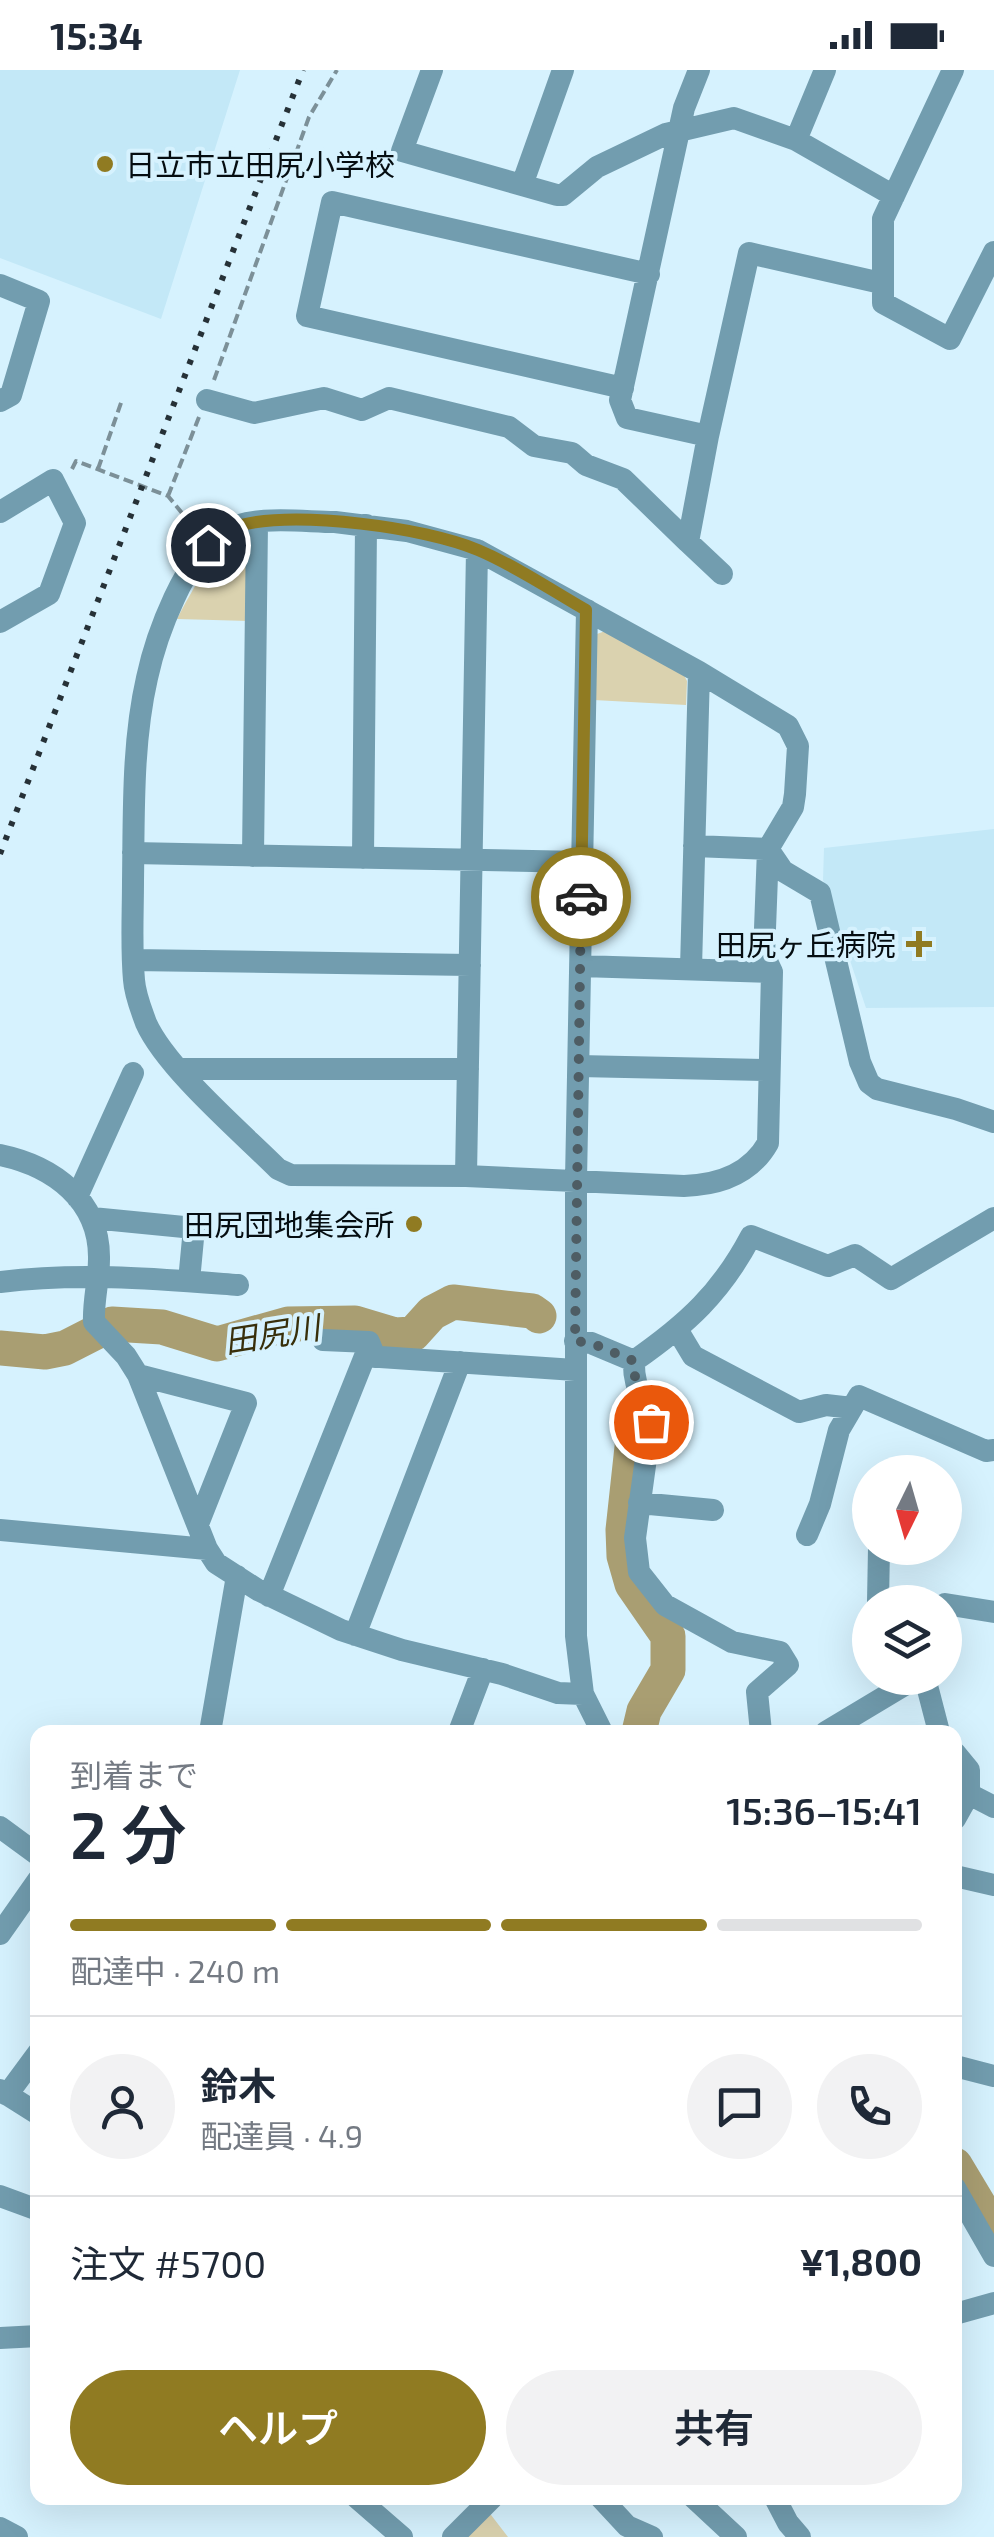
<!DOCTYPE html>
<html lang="ja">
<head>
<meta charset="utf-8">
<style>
	body { margin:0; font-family:"Exo 2","Noto Sans JP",sans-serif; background:#f2f2f3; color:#1f2937; height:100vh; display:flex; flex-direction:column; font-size:38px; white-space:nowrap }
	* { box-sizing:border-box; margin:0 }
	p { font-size:32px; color:#747a83 }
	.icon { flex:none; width:55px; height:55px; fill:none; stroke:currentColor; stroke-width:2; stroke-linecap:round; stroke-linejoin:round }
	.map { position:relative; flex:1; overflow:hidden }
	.details { position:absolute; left:30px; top:1655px; width:932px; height:780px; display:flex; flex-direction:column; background:#fff; border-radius:20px; box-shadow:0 10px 40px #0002 }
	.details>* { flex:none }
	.needle { width:65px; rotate:185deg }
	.controls { position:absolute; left:852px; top:1385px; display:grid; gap:20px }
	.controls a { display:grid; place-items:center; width:110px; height:110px; border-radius:50%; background:#fff; box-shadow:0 10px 40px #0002; font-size:50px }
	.pin { position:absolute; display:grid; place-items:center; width:85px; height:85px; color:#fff; margin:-42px; border:5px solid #fff; border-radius:50%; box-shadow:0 2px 10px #0007 }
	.courier { position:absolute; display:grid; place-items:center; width:100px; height:100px; margin:-50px; border:8px solid #907b22; border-radius:50%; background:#fff; color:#222; box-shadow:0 2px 12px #0007 }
	.summary em { font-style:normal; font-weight:600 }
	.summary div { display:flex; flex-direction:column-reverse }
	.summary { display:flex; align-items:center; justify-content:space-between; height:170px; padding:0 40px }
	h1 { font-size:65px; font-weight:600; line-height:75px }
	.bar { display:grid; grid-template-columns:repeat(4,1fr); gap:15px 10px; align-content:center; height:120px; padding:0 40px }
	.bar i { height:12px; border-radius:8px; background:#e0e1e3 }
	.bar .active { background:#907b22 }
	.bar p { grid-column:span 4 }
	.line { display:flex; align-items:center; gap:25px; padding:0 40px; border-top:2px solid #e0e1e3 }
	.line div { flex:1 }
	.round { display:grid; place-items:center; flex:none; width:105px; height:105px; border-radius:52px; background:#f2f2f3 }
	.primary-button { display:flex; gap:20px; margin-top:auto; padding:20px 40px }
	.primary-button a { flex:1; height:115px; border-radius:60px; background:#907b22; color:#fff; font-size:40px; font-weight:600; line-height:115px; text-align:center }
	.primary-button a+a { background:#f2f2f3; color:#1f2937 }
	.status { display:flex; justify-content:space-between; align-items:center; height:70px; padding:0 50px; background:#fff; direction:ltr }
	.status svg { height:28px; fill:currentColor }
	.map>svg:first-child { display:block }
	.built { fill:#c3e8f7 }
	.green { fill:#dad2af }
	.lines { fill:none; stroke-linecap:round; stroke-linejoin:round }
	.river { stroke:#a99e72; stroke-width:35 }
	.path { stroke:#7c9098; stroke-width:4; stroke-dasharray:10 5; stroke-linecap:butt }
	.minor { stroke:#729daf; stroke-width:22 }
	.rail { stroke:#263137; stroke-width:6; stroke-dasharray:5 10; stroke-linecap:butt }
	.done { stroke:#4e5d64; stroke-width:10; stroke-dasharray:0 18 }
	.route { stroke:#907b22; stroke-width:12 }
	.poi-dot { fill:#907b22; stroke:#d6f2fe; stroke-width:4 }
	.labels { text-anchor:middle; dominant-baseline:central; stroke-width:8; stroke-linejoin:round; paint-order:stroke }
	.poi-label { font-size:30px; fill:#050d11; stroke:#d6f2fe; text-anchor:end }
	.water-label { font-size:32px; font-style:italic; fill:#382f0a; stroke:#d6f2fe }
</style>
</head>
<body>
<div class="status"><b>15:34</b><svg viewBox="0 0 49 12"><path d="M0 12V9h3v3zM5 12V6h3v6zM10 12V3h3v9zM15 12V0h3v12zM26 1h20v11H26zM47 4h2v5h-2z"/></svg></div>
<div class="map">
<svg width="994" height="2467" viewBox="0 0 994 2467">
	<rect width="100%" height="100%" fill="#d6f2fe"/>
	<path class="built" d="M0 0H240L161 249 0 188Z
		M994 759V937L866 938 823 810 824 778Z"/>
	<path class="green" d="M241 463 249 472V551L177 549C194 517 211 485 241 463Z
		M608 560 682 601 687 611 686 635 594 630 597 564Z
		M488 2441 508 2467H459Z"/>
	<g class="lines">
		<path class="river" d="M0 1278 45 1282 65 1278 112 1254 162 1257 217 1274 288 1254 355 1253 395 1265 413 1264 432 1243 453 1232 532 1241 539 1246
			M632 1345 634 1359 623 1460 624 1486 632 1514 668 1566V1600L644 1641 639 1662
			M955 2095 994 2160"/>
		<path class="path" d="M214 310 309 47 337 0
			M72 399 76 391 168 426 196 460
			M98 399 122 330
			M168 426 199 347"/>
		<path class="minor" d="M432 0 402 81 557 125H563L597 97 666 64 734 48 796 70 894 126
			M699 0 684 38 620 330 627 348 708 366 749 183 881 213
			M953 0 883 149V233L950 269 994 182
			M796 70 825 0
			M522 115 563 0
			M0 215 39 231 11 325 0 331
			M623 318 307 246 332 132 649 204
			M207 330 254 343 324 328 362 340 389 328 509 357 534 376 572 383 586 395 623 409 688 472 708 366
			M0 442 53 410 75 453 49 524 0 552
			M335 452 407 461 477 480 699 602 788 656 798 676 795 724 793 737 768 779 764 885 772 902 768 1073C750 1105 718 1115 684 1116L466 1106 291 1105 278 1099C241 1062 166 998 146 953 141 939 135 925 134 910 131 877 133 844 133 811 134 745 132 673 147 608 156 566 185 486 223 462 253 444 302 452 335 452Z
			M688 472 722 504
			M587 540 576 1110V1566L583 1624 602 1662
			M694 776 768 779 783 801 820 823 860 992 869 1013 877 1019 956 1039 994 1052
			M133 783 581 792
			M253 786 257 453
			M363 788 366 455
			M133 890 470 895
			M581 896 772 902
			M691 898 699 602
			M579 996 769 1000
			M178 999H468
			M0 1085C53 1096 100 1130 99 1189 99 1210 93 1231 94 1252L126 1286 138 1305 207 1479 216 1493 258 1520 341 1560 402 1580 502 1604 558 1623 583 1624
			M466 1106 477 480
			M77 1127 133 1003
			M92 1148 194 1158 189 1211
			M0 1212C80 1202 158 1209 238 1215
			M678 1261 693 1286 799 1342 826 1335 852 1338
			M323 1270 369 1272 375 1287
			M575 1271 591 1273 634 1291
			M138 1305 246 1333 198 1454
			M639 1433 713 1440
			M0 1460 207 1479
			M807 1465 820 1434 839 1360 859 1326 986 1381 994 1380
			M269 1526 365 1286 575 1300
			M878 1532 879 1478
			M945 1534 994 1542
			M355 1565 460 1292
			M925 1608 939 1662
			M210 1662 237 1506
			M459 1662 483 1599
			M761 1662 757 1622 788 1595 780 1582 732 1572 665 1535 639 1502 635 1468 651 1352C644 1327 633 1318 634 1291 687 1254 721 1223 751 1166L828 1196 855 1185 891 1209 994 1148
			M826 1662 916 1608
			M955 1683 969 1700V1724L994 1737
			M955 1749 969 1724
			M0 1757 38 1785
			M955 1806 994 1815
			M0 1864 38 1810
			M955 1996 994 2006
			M0 2020 38 2044
			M7 2025 38 1983
			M955 2118 994 2186
			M0 2126 38 2140
			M955 2244 994 2233
			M0 2268 38 2266
			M357 2428 402 2467
			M601 2428 627 2456 652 2467
			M694 2428 736 2467
			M775 2428 788 2453 800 2467
			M0 2458 17 2467
			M453 2467 492 2428"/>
		<path class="rail" d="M0 784 303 0"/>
	</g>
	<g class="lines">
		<path class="done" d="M581 827 575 1271 591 1273 634 1291C633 1318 645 1327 651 1352"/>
		<path class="route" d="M208 475C219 466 228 458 241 455 299 441 423 457 478 480 516 496 551 520 586 540L581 827"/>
	</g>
	<g class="poi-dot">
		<circle cx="105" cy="94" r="10"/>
		<path d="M914 859h10v10h10v10h-10v10h-10v-10h-10v-10h10z"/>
		<circle cx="414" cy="1154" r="10"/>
	</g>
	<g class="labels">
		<g class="poi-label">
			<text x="125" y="94" text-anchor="start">日立市立田尻小学校</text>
			<text x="896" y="874">田尻ヶ丘病院</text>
			<text x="394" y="1154">田尻団地集会所</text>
		</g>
		<g class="water-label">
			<text transform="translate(272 1263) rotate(-9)">田尻川</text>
		</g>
	</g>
</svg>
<div class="controls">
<a><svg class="needle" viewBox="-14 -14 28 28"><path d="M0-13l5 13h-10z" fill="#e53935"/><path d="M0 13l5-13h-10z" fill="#747a83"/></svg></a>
<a><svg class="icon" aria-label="layers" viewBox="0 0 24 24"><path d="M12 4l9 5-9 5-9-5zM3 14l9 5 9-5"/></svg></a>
</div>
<div class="pin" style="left:651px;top:1352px;background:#ea580c"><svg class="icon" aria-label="bag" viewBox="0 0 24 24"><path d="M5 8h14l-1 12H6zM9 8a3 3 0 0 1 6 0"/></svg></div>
<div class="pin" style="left:208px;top:475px;background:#1f2937"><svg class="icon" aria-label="home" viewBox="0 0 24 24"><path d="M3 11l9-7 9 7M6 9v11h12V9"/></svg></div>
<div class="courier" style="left:581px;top:827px"><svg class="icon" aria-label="car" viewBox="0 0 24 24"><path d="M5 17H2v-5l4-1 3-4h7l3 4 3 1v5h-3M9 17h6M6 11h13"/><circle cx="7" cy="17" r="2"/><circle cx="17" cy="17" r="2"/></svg></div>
<section class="details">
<div class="summary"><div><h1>2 分</h1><p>到着まで</p></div><em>15:36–15:41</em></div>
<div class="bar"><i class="active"></i><i class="active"></i><i class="active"></i><i></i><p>配達中 · 240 m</p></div>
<div class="line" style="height:180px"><a class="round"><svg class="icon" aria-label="person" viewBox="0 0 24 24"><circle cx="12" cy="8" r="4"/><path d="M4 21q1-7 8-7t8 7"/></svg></a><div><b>鈴木</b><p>配達員 · 4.9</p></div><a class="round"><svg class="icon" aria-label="chat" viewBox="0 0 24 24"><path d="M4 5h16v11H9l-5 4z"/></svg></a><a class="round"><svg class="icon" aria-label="phone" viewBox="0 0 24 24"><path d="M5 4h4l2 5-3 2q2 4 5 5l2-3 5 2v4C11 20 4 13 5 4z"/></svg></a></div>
<div class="line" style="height:130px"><div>注文 #5700</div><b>¥1,800</b></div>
<div class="primary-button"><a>ヘルプ</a><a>共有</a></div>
</section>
</div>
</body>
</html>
